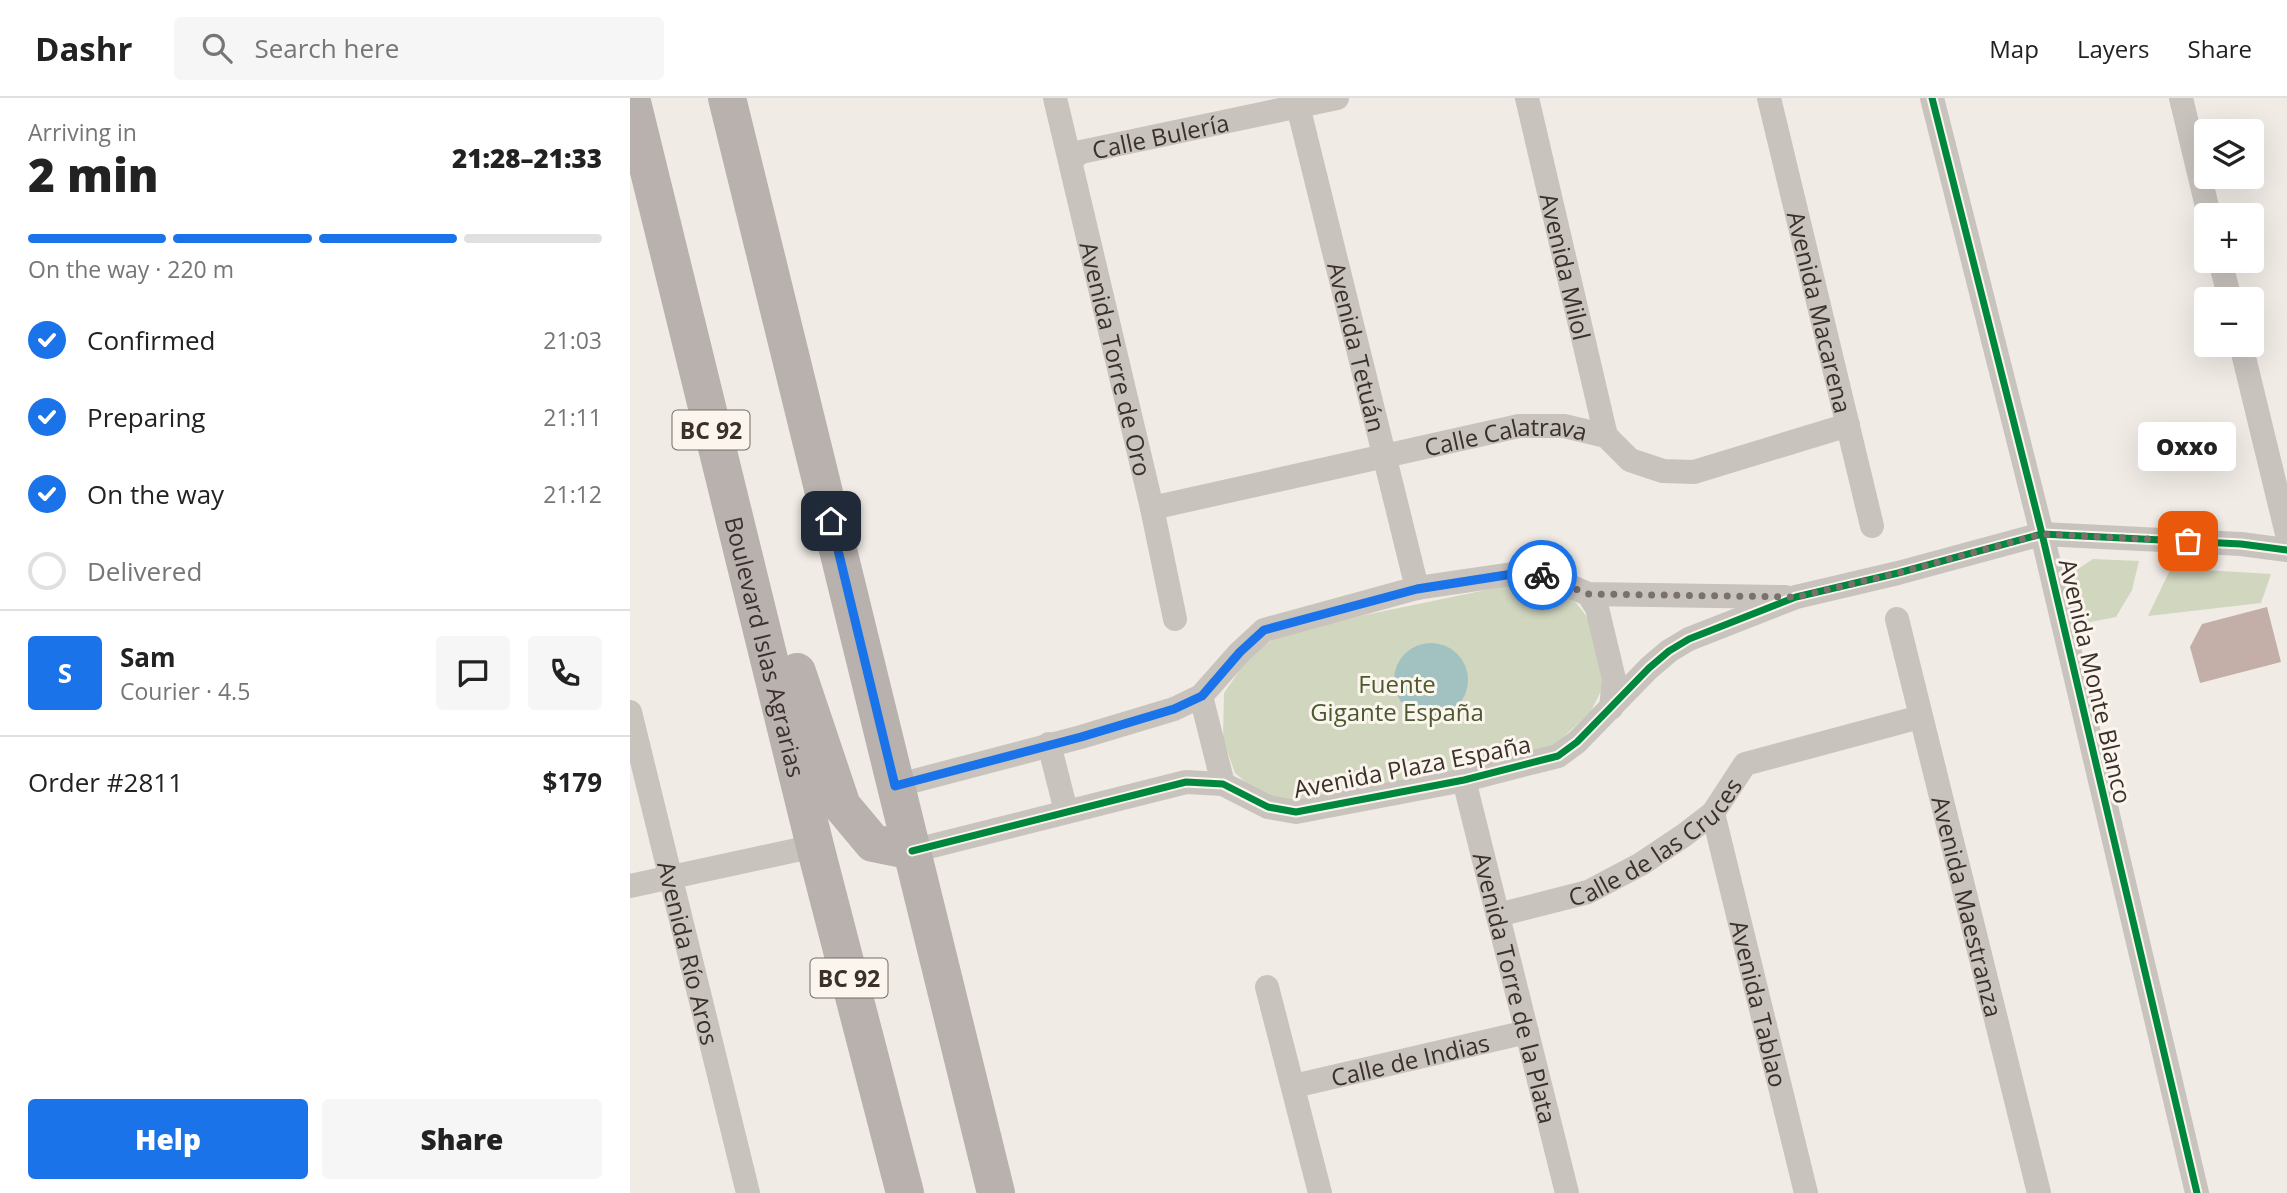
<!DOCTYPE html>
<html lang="en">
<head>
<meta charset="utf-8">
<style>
	body { margin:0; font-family:"Open Sans",sans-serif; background:#f6f6f6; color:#222; height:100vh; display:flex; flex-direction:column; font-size:26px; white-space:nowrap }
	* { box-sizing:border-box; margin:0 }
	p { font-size:23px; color:#767676 }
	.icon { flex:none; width:38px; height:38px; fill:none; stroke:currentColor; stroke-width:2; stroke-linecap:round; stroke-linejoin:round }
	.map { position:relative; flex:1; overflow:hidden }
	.details { display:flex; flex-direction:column; background:#fff; width:630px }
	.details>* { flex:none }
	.controls { position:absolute; left:1564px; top:21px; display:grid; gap:14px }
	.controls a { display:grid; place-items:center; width:70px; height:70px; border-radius:7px; background:#fff; box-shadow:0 7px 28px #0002; font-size:35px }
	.pin { position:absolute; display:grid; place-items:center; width:60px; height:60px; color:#fff; margin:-30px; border-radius:14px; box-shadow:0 4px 10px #0006 }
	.courier { position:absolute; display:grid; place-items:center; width:70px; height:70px; margin:-35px; border:5px solid #1a73e8; border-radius:50%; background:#fff; color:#222; box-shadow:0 2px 9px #0007 }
	.bubble { position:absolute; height:49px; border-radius:7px; background:#fff; box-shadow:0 7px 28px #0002; font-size:23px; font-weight:800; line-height:49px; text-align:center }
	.head em { font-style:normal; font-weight:800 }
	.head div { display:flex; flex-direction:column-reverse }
	.head { display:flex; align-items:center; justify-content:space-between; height:119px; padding:0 28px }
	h1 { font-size:46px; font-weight:800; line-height:52px }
	.bar { display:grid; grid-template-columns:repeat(4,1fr); gap:10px 7px; align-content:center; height:84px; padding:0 28px }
	.bar i { height:9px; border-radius:5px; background:#e0e0e0 }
	.bar .active { background:#1a73e8 }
	.bar p { grid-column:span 4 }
	.line { display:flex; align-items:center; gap:18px; padding:0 28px; border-top:2px solid #e0e0e0 }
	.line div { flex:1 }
	.round { display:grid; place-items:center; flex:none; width:74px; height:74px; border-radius:7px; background:#f6f6f6 }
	ol { padding:0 28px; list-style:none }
	li { display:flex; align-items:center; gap:21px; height:77px }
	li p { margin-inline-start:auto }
	li .icon { padding:7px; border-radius:50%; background:#1a73e8; color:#fff; stroke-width:4 }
	li:last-child { color:#767676 }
	li i { width:38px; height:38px; border:4px solid #e0e0e0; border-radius:50% }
	.primary-button { display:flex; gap:14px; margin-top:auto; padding:14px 28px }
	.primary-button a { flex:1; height:80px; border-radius:7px; background:#1a73e8; color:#fff; font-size:28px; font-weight:800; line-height:80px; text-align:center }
	.primary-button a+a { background:#f6f6f6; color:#222 }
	header { display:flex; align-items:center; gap:42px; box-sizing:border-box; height:98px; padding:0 35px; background:#fff; border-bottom:2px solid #e0e0e0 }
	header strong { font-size:33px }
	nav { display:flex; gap:38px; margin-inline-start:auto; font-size:24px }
	.search { width:490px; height:63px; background:#f6f6f6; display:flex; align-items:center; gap:18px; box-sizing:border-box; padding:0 24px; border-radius:7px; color:#767676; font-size:26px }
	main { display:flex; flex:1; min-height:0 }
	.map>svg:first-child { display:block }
	.green { fill:#d1d6bf }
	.water { fill:#a1c2c1 }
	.building { fill:#c3afa7 }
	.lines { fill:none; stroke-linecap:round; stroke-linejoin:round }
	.street { stroke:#c9c3be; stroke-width:24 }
	.primary { stroke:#b8b1ad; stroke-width:38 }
	.cycleway-casing { stroke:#fbf5ee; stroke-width:11 }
	.cycleway { stroke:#00873e; stroke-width:7 }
	.done { stroke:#7a716c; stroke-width:7; stroke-dasharray:0 12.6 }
	.route { stroke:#1a73e8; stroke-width:9 }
	.labels { text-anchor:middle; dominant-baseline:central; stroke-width:6; stroke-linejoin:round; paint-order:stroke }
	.shield { fill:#fbf5ee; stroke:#756b66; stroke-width:2 }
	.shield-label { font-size:23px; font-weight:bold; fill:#3b302b }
	.street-label { font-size:24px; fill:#3b302b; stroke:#fbf5ee }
	.park-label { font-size:24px; fill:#4a5a2e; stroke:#fbf5ee }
</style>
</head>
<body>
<header>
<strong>Dashr</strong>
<div class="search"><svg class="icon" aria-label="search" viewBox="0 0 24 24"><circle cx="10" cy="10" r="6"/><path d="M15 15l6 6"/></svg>Search here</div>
<nav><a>Map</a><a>Layers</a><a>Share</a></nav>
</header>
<main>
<section class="details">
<div class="head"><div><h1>2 min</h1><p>Arriving in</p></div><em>21:28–21:33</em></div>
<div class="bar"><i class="active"></i><i class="active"></i><i class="active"></i><i></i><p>On the way · 220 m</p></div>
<ol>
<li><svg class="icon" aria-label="check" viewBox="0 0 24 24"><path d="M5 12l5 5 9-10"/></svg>Confirmed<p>21:03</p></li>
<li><svg class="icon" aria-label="check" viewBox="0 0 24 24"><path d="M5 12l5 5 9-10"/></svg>Preparing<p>21:11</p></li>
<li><svg class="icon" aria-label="check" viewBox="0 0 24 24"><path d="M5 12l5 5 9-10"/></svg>On the way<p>21:12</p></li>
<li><i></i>Delivered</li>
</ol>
<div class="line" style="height:126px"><b class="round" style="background:#1a73e8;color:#fff">S</b><div><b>Sam</b><p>Courier · 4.5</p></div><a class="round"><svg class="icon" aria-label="chat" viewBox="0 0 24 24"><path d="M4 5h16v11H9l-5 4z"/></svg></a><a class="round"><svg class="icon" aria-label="phone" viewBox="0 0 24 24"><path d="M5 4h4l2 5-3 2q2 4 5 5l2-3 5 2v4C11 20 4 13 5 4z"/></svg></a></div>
<div class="line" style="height:91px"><div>Order #2811</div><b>$179</b></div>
<div class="primary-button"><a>Help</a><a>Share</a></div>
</section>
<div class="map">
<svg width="1657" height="1095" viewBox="0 0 1657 1095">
	<rect width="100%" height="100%" fill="#f0ebe5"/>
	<path class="green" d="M1463 461 1509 463 1502 492 1486 519 1445 527 1438 499 1442 475Z
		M1541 470 1641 476 1631 505 1518 518Z
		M911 484 940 497 961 524 974 587 961 613 924 648 790 684 676 705 629 696 605 675 593 641 594 595 619 559 653 534 880 487Z"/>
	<path class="water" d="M764 582a37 37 0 1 1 74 0a37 37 0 1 1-74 0Z"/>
	<path class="building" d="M1637 509 1651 564 1570 585 1560 549 1572 526Z"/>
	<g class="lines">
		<g class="street">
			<path id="s1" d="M425 0 522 410 545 521"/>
			<path id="s2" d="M897 0 976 338"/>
			<path id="s3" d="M1139 0 1242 428"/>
			<path d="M1302 0 1412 436 1567 1095"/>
			<path d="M1551 0 1579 117"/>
			<path id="s4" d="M668 8 787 490"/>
			<path id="s5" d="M441 62 451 54 707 0"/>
			<path d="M1590 163 1600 201"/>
			<path d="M1611 247 1657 436"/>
			<path id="s6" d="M522 410 889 328H934L976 338 1000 362 1033 373 1064 374 1218 327"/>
			<path d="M958 496 967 510 984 581 981 610"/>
			<path id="s7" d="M1267 521 1409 1095"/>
			<path d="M571 598 593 686"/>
			<path id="s8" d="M0 614 118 1095"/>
			<path d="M419 646 436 713"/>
			<path id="s9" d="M834 682 937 1095"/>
			<path d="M265 688 451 639 544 611 571 598 610 554 634 532 787 490 889 475 917 478 958 496 1155 499"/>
			<path id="s10" d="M1083 715 1176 1095"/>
			<path d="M282 753 556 684 593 686 638 709 666 714 834 682 928 658 947 644 1019 570 1039 553 1059 541 1166 499 1268 475 1412 436 1611 446 1657 452"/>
			<path d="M0 788 185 748"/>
			<path id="s11" d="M868 817 958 794 1011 766 1053 738 1083 715 1115 666 1290 619"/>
			<path d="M637 889 690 1095"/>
			<path id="s12" d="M664 988 897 934"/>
		</g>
		<g class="primary">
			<path id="s13" d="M1 0 185 748 275 1095"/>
			<path d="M97 0 366 1095"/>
			<path d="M167 574 212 708 243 745 282 753"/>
		</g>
		<defs>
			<path id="cycleway" d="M1302 0 1412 436 1567 1095
				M282 753 556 684 593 686 638 709 666 714 834 682 928 658 947 644 1019 570 1039 553 1059 541 1166 499 1268 475 1412 436 1611 446 1657 452"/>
		</defs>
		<use href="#cycleway" class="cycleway-casing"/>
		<use href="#cycleway" class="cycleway"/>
	</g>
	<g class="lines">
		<path class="done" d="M912 477 958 496 1167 499 1268 475 1412 436 1558 443"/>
		<path class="route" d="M201 423 265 688 451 639 544 611 572 598 610 554 634 532 787 491 889 475 912 477"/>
	</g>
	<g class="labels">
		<g class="shield">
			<rect x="42.5" y="312.5" width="77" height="39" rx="5"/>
			<rect x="180.5" y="860.5" width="77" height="39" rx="5"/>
		</g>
		<g class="shield-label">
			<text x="81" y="332">BC 92</text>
			<text x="219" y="880">BC 92</text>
		</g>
		<g class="street-label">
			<text stroke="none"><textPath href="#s5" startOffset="94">Calle Bulería</textPath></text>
			<text stroke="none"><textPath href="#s2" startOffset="173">Avenida Milol</textPath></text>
			<text stroke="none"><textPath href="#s3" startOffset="220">Avenida Macarena</textPath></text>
			<text stroke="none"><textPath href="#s4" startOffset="248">Avenida Tetuán</textPath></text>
			<text stroke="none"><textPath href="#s1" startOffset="268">Avenida Torre de Oro</textPath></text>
			<text stroke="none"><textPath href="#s6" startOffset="362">Calle Calatrava</textPath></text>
			<text stroke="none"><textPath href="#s13" startOffset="565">Boulevard Islas Agrarias</textPath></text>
			<text transform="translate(1466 583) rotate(77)">Avenida Monte Blanco</text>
			<text transform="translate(782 668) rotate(-11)">Avenida Plaza España</text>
			<text stroke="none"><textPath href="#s11" startOffset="177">Calle de las Cruces</textPath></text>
			<text stroke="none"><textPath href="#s7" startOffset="296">Avenida Maestranza</textPath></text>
			<text stroke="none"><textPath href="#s8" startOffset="248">Avenida Río Aros</textPath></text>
			<text stroke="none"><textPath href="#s9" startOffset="214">Avenida Torre de la Plata</textPath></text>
			<text stroke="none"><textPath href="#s10" startOffset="196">Avenida Tablao</textPath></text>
			<text stroke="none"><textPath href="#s12" startOffset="119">Calle de Indias</textPath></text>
		</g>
		<g class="park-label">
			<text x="767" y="585">Fuente<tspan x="767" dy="28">Gigante España</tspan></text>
		</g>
	</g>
</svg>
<div class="controls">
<a><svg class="icon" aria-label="layers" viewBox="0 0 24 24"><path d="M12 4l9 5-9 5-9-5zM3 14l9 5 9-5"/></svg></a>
<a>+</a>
<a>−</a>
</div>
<div class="pin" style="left:1558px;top:443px;background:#ea580c"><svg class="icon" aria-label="bag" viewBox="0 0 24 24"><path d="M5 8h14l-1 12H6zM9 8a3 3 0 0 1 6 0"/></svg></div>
<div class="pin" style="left:201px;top:423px;background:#1f2937"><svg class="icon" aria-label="home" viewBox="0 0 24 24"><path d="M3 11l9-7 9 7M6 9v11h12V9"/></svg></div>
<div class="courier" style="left:912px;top:477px"><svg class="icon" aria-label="bike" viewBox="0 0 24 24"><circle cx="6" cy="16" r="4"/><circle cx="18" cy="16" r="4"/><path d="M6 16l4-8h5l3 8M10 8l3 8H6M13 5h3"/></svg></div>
<div class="bubble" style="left:1508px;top:324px;width:98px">Oxxo</div>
</div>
</main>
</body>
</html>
